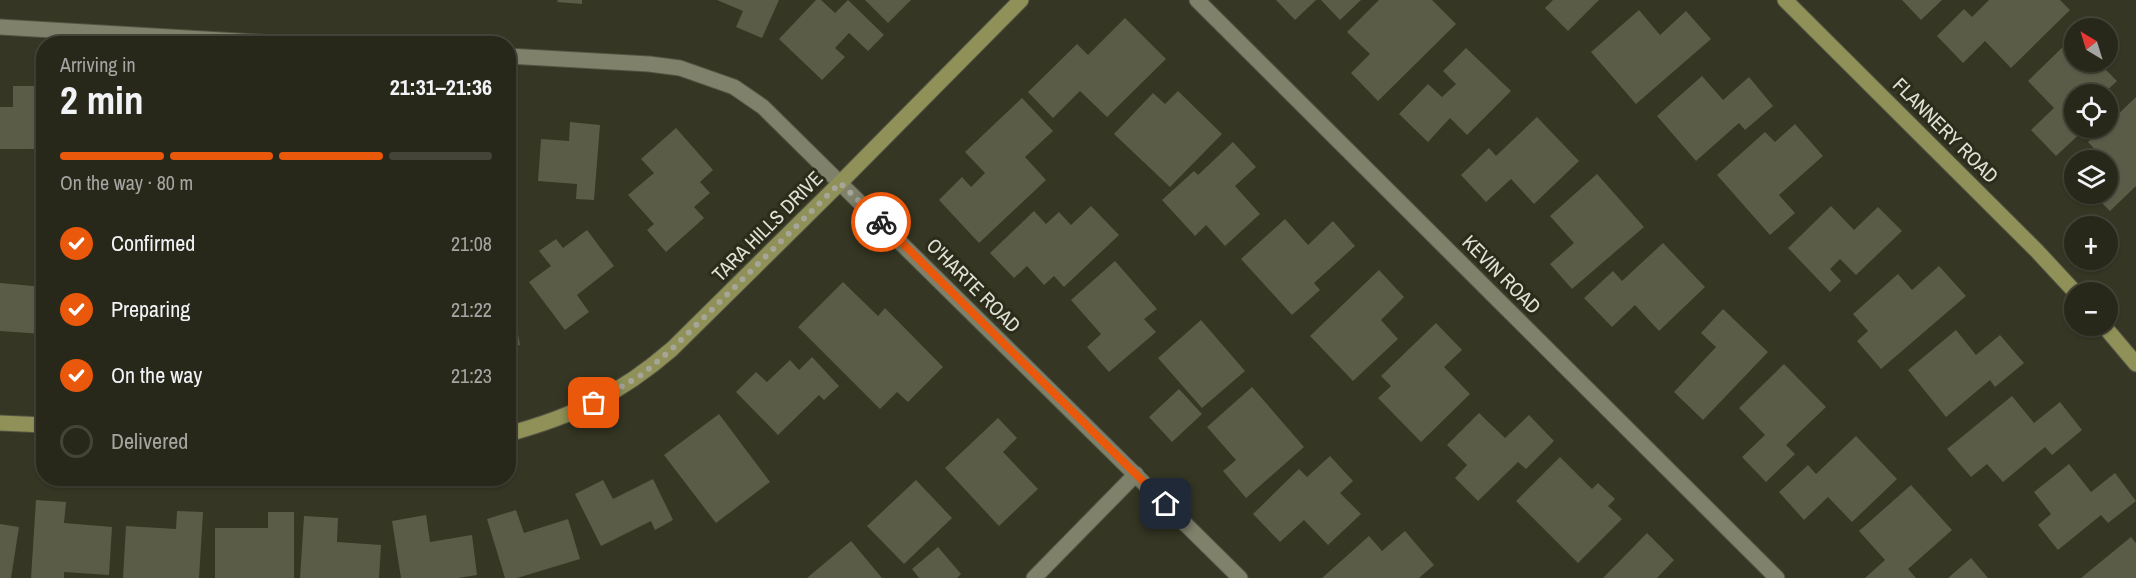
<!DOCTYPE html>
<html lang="en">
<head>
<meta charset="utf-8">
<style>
	body { margin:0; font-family:"Archivo Narrow",sans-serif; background:#343427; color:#f1f3f6; height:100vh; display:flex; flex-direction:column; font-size:22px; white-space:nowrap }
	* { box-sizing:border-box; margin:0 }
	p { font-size:20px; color:#a5a6a2 }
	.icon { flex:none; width:33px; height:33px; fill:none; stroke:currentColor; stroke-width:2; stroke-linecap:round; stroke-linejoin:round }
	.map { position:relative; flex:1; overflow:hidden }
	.panel { position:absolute; left:36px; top:36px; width:480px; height:450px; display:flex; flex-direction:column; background:#28281a; border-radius:24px; box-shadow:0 2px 4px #0004,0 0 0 2px #444439 }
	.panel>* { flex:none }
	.needle { width:39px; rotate:322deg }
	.buttons { position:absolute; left:2064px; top:18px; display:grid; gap:12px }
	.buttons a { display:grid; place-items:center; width:54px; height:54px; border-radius:50%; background:#28281a; box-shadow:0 2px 4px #0004,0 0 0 2px #444439; font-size:30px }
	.pin { position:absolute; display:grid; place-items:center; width:51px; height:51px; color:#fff; margin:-26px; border-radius:12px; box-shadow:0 3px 9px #0006 }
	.courier { position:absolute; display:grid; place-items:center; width:60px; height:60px; margin:-30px; border:4px solid #ea580c; border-radius:50%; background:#fff; color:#222; box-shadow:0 2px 8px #0007 }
	.headline em { font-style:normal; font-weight:700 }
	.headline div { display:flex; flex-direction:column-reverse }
	.headline { display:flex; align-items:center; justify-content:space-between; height:102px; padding:0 24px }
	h1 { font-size:39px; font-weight:700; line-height:45px }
	.bar { display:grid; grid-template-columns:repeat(4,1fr); gap:9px 6px; align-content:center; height:72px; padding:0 24px }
	.bar i { height:8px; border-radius:4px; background:#444439 }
	.bar .selected { background:#ea580c }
	.bar p { grid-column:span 4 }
	ol { padding:0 24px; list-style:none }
	li { display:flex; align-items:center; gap:18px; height:66px }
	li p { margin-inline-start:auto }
	li .icon { padding:6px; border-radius:50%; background:#ea580c; color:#fff; stroke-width:4 }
	li:last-child { color:#a5a6a2 }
	li i { width:33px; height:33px; border:3px solid #444439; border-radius:50% }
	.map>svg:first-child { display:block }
	.building { fill:#5b5c48 }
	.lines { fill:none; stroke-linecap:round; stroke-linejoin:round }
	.street-casing { stroke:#545444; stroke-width:17 }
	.secondary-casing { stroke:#545444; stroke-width:17 }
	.street { stroke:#7f816b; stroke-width:15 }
	.secondary { stroke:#8f9158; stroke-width:15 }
	.done { stroke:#a5a698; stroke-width:6; stroke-dasharray:0 10.8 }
	.route { stroke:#ea580c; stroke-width:8 }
	.labels { text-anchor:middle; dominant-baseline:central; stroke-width:6; stroke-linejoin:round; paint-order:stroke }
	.street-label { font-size:20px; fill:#e1e2d7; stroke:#2b2c19 }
</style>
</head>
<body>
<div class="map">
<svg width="2136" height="578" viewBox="0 0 2136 578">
	<rect width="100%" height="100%" fill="#353623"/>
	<path class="building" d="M558 0H582V4L557 2Z
		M717 0H779L762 38 736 27 743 11Z
		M816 0H821L835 13 848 0 884 35 868 51 849 33 835 48 845 57 822 80 779 39Z
		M865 0H911L888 23Z
		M1276 0H1316L1295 20Z
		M1321 0H1361L1340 20Z
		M1379 0H1432L1456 24 1378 101 1351 73 1370 54 1347 32Z
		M1553 0H1599L1568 31 1545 8Z
		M1902 0H1942L1921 20Z
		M1989 0H2060L2070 10 2011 68 1985 41 1963 63 1937 36 1964 9 1972 17Z
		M1639 10 1660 35 1686 11 1711 39 1636 104 1591 52Z
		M1125 18 1166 59 1107 117 1080 91 1053 118 1028 92 1077 44 1088 55Z
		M2092 19 2101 28H2082Z
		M2108 35 2116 44 2108 52Z
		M2074 36V62H2098L2117 81 2103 94H2074V128H2086L2056 156 2031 130 2054 108 2028 81Z
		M1466 48 1511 91 1467 135 1450 118 1428 142 1399 114 1428 84 1442 97 1456 84 1443 71Z
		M1702 76 1723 100 1749 77 1773 106 1745 130 1739 123 1696 161 1657 116Z
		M13 86H44V149H0V107H13Z
		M1178 91 1222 134 1170 187 1114 134 1153 93 1165 104Z
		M2136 97V186L2110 211 2093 194H2108V174L2113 169 2108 160H2105L2088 142 2104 128H2108V124Z
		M1022 98 1053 131 1025 157 1046 180 979 243 939 200 962 177 971 187 985 173 965 152Z
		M1537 117 1579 161 1534 204 1511 179 1486 202 1461 175 1489 148 1496 156Z
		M570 122 600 125 594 200 576 199 577 184 538 181 541 139 569 141Z
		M1795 124 1823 156 1779 195 1795 213 1770 235 1717 175 1765 132 1775 142Z
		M676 128 713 170 700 182 710 193 694 207 704 218 666 252 647 230 654 224 628 195 654 173 641 159Z
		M1233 142 1256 167 1235 186 1260 214 1225 246 1206 225 1195 236 1162 200 1194 171 1198 175Z
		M1597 174 1644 227 1572 289 1550 264 1574 243 1550 216Z
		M1091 206 1119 235 1064 287 1054 276 1044 285 1027 266 1014 278 990 253 1034 211 1046 224 1059 212 1071 225Z
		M1831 206 1854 230 1878 207 1902 231 1856 275 1840 259 1830 269 1841 281 1830 292 1788 248Z
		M1285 219 1308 245 1333 221 1355 246 1314 283 1320 290 1292 315 1241 259Z
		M587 230 614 266 577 295 589 312 565 330 529 282 551 266 539 251 556 239 563 248Z
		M1663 243 1705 287 1659 331 1635 305 1612 327 1584 298 1613 271 1622 281Z
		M1115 261 1157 309 1144 319 1156 332 1109 372 1087 347 1101 334 1071 300Z
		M1939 266 1966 296 1881 369 1857 341 1868 331 1853 314 1898 274 1912 290Z
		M1379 270 1404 297 1381 320 1398 339 1353 381 1310 336Z
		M508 281 520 345 508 347Z
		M843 282 878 316 885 308 943 367 908 402 897 392 880 409 798 327Z
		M0 283 44 287 43 334 0 331Z
		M1723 309 1768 352 1703 420 1674 392 1716 347 1701 333Z
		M1201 320 1245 371 1202 408 1158 358Z
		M1436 323 1462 350 1444 367 1470 394 1421 442 1378 398 1391 386 1381 376Z
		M1956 330 1976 355 2000 335 2024 363 1995 387 1990 380 1946 417 1908 370Z
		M812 357 839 386 824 400 819 395 778 435 736 392 756 372 767 382 790 360 799 370Z
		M1784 364 1826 407 1786 445 1795 454 1766 482 1742 457 1765 435 1739 408Z
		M1252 387 1304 447 1246 498 1223 471 1236 460 1207 427Z
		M1179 389 1202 414 1172 442 1149 417Z
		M2012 396 2034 423 2060 402 2082 430 2052 455 2045 447 2003 482 1987 464 1971 477 1947 449Z
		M1479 413 1505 438 1529 415 1554 441 1526 469 1518 462 1478 501 1455 478 1467 465 1447 445Z
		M719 414 770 482 716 523 664 455Z
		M998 418 1017 438 1003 452 1038 489 999 526 945 468Z
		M1856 436 1897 479 1852 522 1828 497 1804 520 1779 492 1808 465 1816 474Z
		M1330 456 1353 481 1340 493 1361 514 1328 545 1304 520 1280 542 1253 514 1299 469 1307 477Z
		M1560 457 1592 489 1598 483 1615 499 1608 506 1622 519 1578 563 1516 501Z
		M2069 464 2091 492 2115 473 2136 501 2108 523 2101 515 2058 550 2038 525 2051 514 2034 492Z
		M653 479 673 520 655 530 651 521 601 546 575 494 603 480 613 499Z
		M916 480 952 518 904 564 867 526Z
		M1911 485 1952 530 1908 569 1916 578H1865L1885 560 1859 531Z
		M36 500 66 502 64 523 112 527 109 575 64 572V578H31Z
		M516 510 524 533 568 519 580 559 517 578H505L487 519Z
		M177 511 203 512 199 578H123L126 526 176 529Z
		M268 512H294V578H215V528H268Z
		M426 515 430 542 472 535 477 575 458 578H401L392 521Z
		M304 516 338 518 337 542 381 545 379 578H300Z
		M0 524 19 527 11 578H0Z
		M1405 531 1434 565 1419 578H1322L1369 536 1382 551Z
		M1647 533 1674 560 1657 578H1603Z
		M2131 537 2136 543V578H2081Z
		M851 541 882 578H807Z
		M938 547 961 574 957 578H919L912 569Z
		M1971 558 1988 578H1948Z"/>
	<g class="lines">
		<defs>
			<path id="street" d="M1197 0 1777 578
				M0 27 292 44
				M508 56 649 64 680 68 734 87 763 107 1240 578
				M1034 578 1136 474"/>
			<path id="secondary" d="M1785 0 2037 251 2075 292
				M2104 326 2136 364
				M0 423 44 425
				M508 434C574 416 620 394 672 349L840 183 1021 0"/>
		</defs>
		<use href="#street" class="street-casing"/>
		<use href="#secondary" class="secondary-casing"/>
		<use href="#street" class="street"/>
		<use href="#secondary" class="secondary"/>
	</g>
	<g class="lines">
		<path class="done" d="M594 403 643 374 672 349 840 183 881 222"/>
		<path class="route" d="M881 222 1166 504"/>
	</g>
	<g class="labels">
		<g class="street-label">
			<text transform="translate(1946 130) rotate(45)">FLANNERY ROAD</text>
			<text transform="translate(767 226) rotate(-45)">TARA HILLS DRIVE</text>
			<text transform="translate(1502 274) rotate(45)">KEVIN ROAD</text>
			<text transform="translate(974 285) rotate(45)">O'HARTE ROAD</text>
		</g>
	</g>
</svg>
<div class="buttons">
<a><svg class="needle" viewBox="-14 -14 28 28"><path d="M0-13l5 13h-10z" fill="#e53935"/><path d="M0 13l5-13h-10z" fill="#a5a6a2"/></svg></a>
<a><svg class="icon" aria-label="locate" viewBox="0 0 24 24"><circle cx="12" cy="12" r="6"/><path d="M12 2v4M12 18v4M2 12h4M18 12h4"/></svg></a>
<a><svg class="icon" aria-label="layers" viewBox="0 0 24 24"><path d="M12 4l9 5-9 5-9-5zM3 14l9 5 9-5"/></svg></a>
<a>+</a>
<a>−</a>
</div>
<div class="pin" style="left:594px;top:403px;background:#ea580c"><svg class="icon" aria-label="bag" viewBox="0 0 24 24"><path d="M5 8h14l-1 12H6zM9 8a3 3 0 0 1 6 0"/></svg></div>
<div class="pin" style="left:1166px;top:504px;background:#1f2937"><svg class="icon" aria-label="home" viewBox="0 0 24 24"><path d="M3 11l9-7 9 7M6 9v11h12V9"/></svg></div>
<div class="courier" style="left:881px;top:222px"><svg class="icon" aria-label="bike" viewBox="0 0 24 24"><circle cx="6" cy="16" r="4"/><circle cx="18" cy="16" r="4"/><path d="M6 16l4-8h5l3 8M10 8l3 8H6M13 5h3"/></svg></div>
<section class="panel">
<div class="headline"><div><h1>2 min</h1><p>Arriving in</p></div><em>21:31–21:36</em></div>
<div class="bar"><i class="selected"></i><i class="selected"></i><i class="selected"></i><i></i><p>On the way · 80 m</p></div>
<ol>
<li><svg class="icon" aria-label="check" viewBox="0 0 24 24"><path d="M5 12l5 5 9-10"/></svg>Confirmed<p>21:08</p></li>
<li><svg class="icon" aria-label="check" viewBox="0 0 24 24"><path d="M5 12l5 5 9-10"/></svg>Preparing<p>21:22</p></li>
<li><svg class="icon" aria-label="check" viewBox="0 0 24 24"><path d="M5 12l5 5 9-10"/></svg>On the way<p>21:23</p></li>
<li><i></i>Delivered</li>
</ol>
</section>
</div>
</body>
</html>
